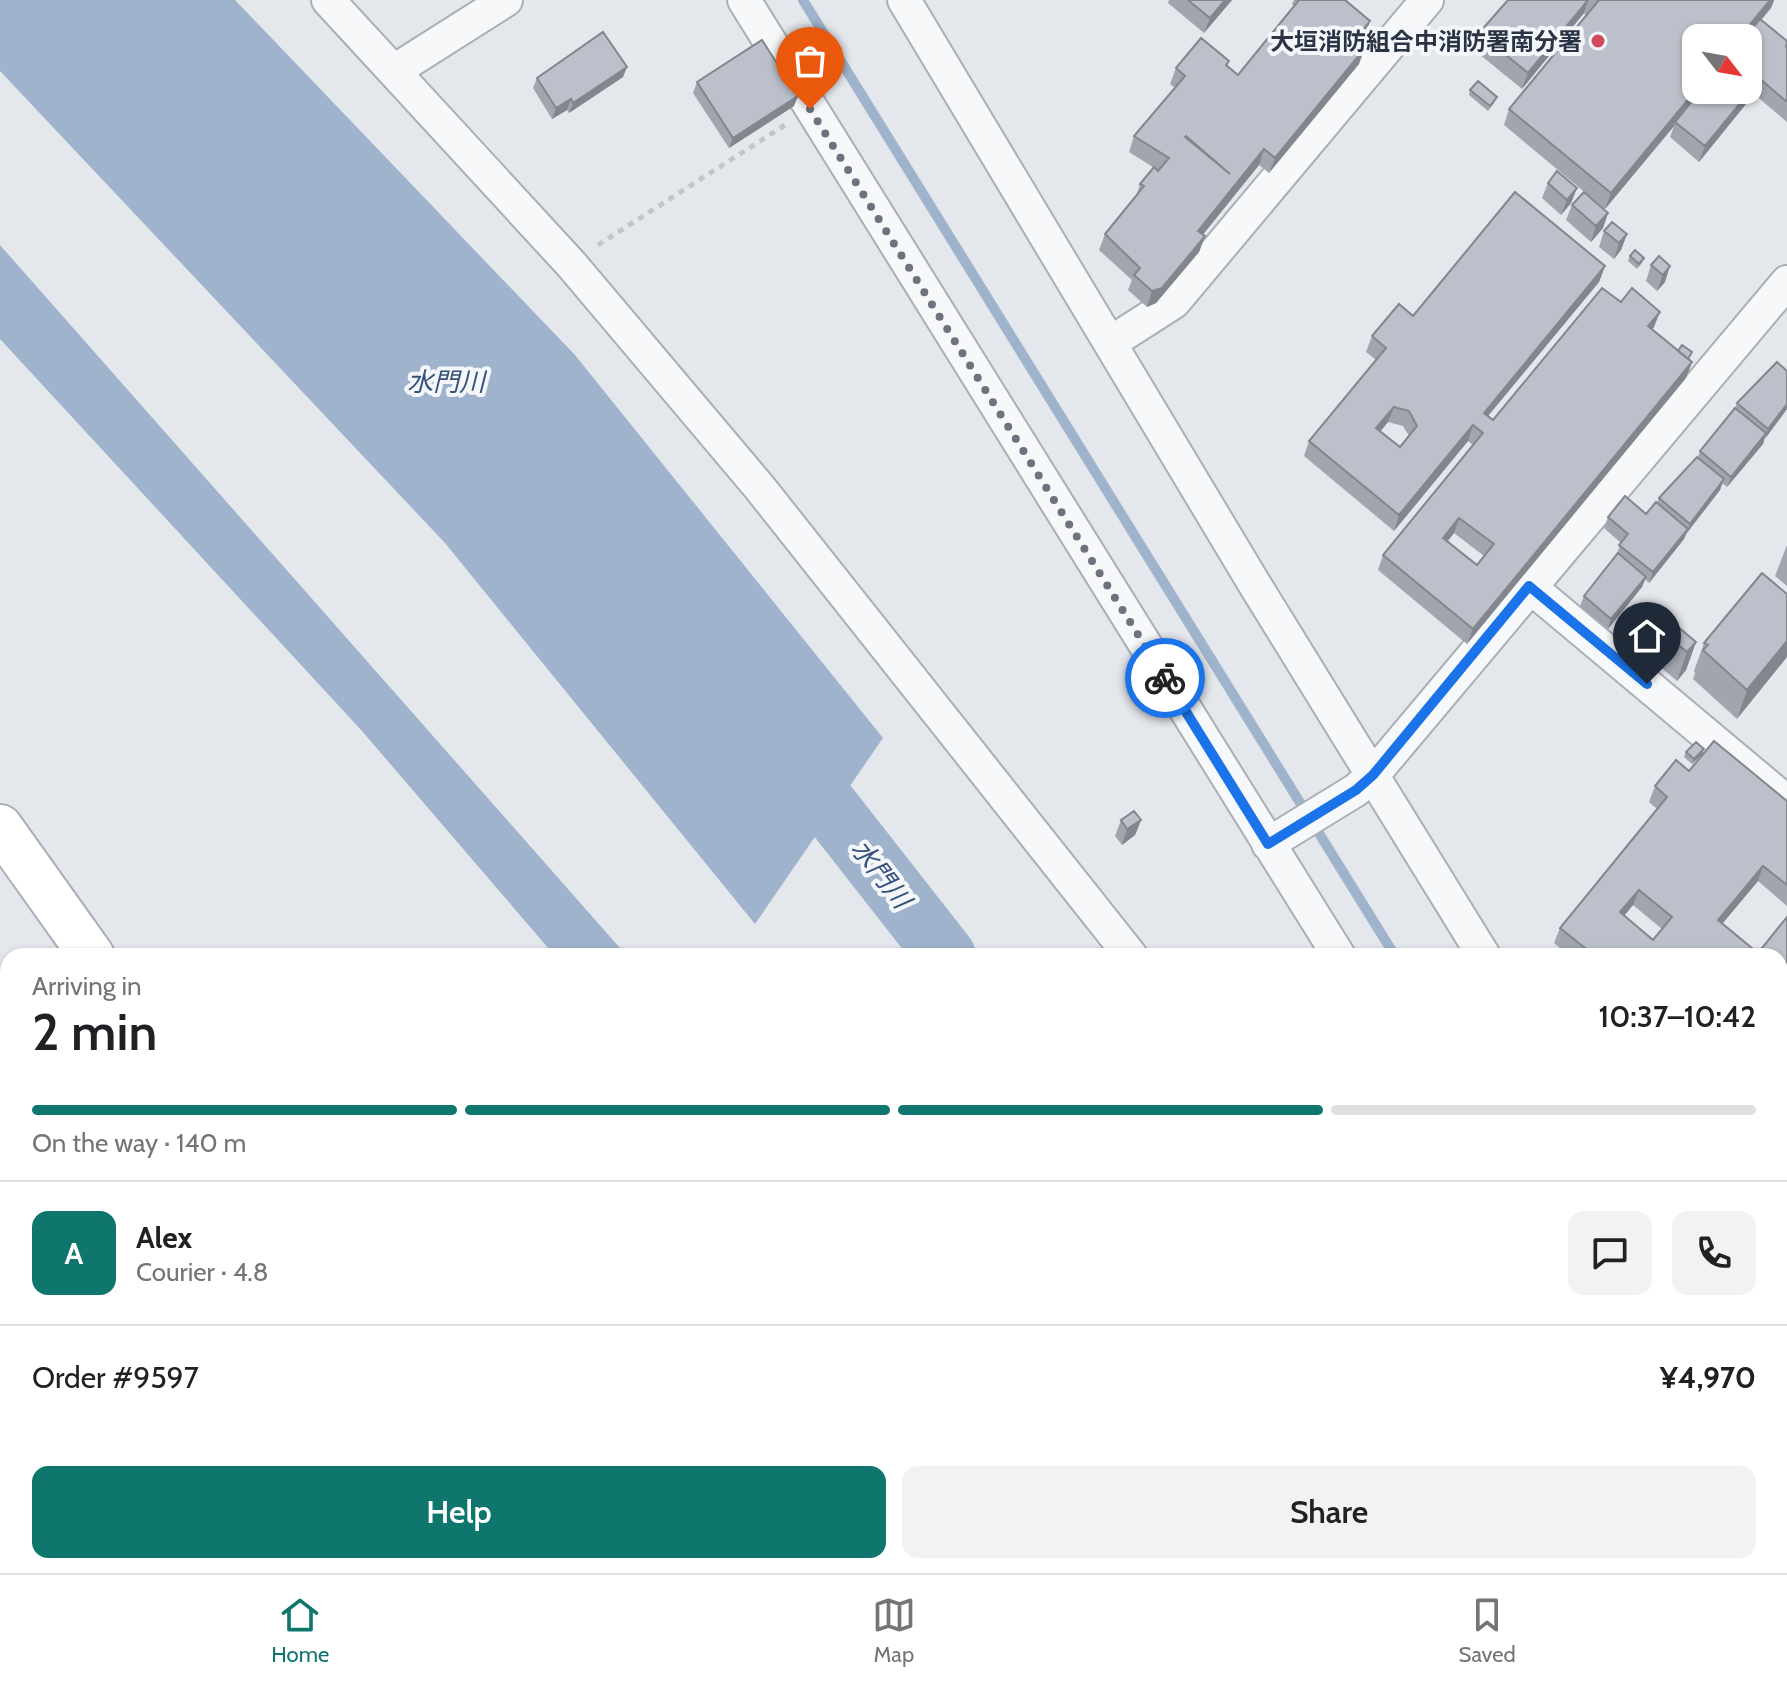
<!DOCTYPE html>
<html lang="en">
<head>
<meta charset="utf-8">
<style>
	body { margin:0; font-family:Cabin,"Noto Sans JP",sans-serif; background:#f2f2f2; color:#202124; height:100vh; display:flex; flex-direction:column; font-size:30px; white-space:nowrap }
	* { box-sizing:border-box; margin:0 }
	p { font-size:26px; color:#757577 }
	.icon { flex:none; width:44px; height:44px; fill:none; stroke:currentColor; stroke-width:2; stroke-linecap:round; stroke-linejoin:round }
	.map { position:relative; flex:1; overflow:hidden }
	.side { position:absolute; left:0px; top:948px; width:1788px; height:626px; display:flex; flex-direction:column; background:#fff; border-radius:24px 24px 0 0; box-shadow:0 2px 6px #0004 }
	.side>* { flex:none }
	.needle { width:52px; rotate:121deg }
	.controls { position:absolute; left:1682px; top:24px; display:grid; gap:16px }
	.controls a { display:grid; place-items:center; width:80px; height:80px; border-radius:16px; background:#fff; box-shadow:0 2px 6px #0004; font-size:40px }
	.pin { position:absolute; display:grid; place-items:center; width:68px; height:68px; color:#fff; margin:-82px -34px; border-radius:50% 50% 50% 0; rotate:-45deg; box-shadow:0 0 8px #0007 }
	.pin .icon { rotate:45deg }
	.courier { position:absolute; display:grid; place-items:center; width:80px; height:80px; margin:-40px; border:6px solid #1a73e8; border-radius:50%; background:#fff; color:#222; box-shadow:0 2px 10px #0007 }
	.overview em { font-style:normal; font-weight:600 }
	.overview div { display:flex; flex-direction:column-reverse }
	.overview { display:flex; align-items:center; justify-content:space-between; height:136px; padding:0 32px }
	h1 { font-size:52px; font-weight:600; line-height:60px }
	.bar { display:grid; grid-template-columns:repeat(4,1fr); gap:12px 8px; align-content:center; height:96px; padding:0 32px }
	.bar i { height:10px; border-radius:6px; background:#e0e0e0 }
	.bar .active { background:#0f766e }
	.bar p { grid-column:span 4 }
	.line { display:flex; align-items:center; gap:20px; padding:0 32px; border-top:2px solid #e0e0e0 }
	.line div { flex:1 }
	.round { display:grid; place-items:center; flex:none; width:84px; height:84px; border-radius:16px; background:#f2f2f2 }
	.cta { display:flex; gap:16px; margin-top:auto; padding:16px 32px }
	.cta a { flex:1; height:92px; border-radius:16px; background:#0f766e; color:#fff; font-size:32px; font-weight:600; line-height:92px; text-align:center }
	.cta a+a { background:#f2f2f2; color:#202124 }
	.tabs { display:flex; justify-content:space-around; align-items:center; height:112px; border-top:2px solid #e0e0e0; background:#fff; font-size:22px; color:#757577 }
	.tabs a { display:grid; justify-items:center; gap:4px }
	.tabs .active { color:#0f766e }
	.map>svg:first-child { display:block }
	.water { fill:#9fb4cc }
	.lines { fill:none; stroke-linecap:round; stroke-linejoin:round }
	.stream { stroke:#9fb4cc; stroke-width:10 }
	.river { stroke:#9fb4cc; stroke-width:60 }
	.minor-casing { stroke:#a9aeb7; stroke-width:36 }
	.secondary-casing { stroke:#a9aeb7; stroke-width:48 }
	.path { stroke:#c2c5cb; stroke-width:5; stroke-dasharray:6 6; stroke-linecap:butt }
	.minor { stroke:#f7f8fa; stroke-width:32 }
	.secondary { stroke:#fff; stroke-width:44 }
	.wall { fill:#a1a5ae; fill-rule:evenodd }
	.shaded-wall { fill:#83868d }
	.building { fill:#bbc0ca; stroke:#83868d; stroke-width:2; fill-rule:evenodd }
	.done { stroke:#6c737f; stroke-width:8; stroke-dasharray:0 14.4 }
	.route { stroke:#1a73e8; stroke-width:10 }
	.poi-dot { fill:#d1495b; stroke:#f4f6f9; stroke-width:3 }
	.labels { text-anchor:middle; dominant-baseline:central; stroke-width:8; stroke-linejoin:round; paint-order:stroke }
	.poi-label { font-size:24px; font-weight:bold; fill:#2b3445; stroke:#f4f6f9; text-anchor:end }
	.water-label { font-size:26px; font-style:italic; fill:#34527a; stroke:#f4f6f9 }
</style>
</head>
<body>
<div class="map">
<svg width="1787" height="1573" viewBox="0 0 1787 1573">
	<rect width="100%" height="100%" fill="#e4e7ec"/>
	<path class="water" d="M0 0H235L575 355 883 738 755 924 445 543 0 71Z
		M0 245 627 956H555L362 731 0 339Z"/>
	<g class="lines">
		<path class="stream" d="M803 0 1395 956
			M1026 1566 1030 1573
			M1767 1566 1771 1573"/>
		<path class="river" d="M783 748 946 956
			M1295 1566 1298 1573"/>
		<defs>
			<path id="minor" d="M328 0 571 264 760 488 1131 956
				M744 0 1339 956
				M904 0 1255 585 1484 956
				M394 71 506 0
				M1110 343 1174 302 1427 0
				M1529 586 1787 802
				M1268 844 1356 790 1373 775 1787 282
				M1780 1201 1787 1193
				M1780 1448 1787 1460
				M1461 1566 1463 1573
				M1723 1566 1727 1573"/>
			<path id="secondary" d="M0 827 92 956
				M339 1566 340 1573"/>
		</defs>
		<use href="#minor" class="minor-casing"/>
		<use href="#secondary" class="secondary-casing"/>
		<path class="path" d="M598 245 785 125"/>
		<use href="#minor" class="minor"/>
		<use href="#secondary" class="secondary"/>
	</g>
	<path class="wall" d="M1169 0H1232L1204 33 1168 3Z
		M1294 0H1345L1365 36 1359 43V64L1269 173 1259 165 1203 234 1205 236 1199 252 1156 303 1147 307 1128 290 1132 280 1099 250 1105 234 1136 197 1140 184 1153 167 1129 152 1134 136 1175 88 1170 84 1176 68 1229 61 1227 66 1238 75 1294 6 1292 4Z
		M1508 0H1774L1771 8 1761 20 1787 41V122L1754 94 1699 162 1670 137 1674 126 1605 209 1504 125 1509 109 1586 16 1584 13 1522 89 1473 49 1479 33Z
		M623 77 569 113 567 110 552 119 533 88 537 78Z
		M697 82 794 106 729 148 693 93Z
		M1470 90 1495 102 1488 111 1469 95Z
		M1548 183 1577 188 1571 203 1561 215 1542 198Z
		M1572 205 1608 213 1603 228 1591 242 1566 220Z
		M1604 231 1627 234 1621 250 1614 259 1599 247Z
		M1630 256 1644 258 1642 263 1637 269 1628 261Z
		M1659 256 1665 282 1657 291 1646 281 1651 265Z
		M1605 266 1599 282 1488 416 1493 420 1621 302 1654 327 1652 330 1692 362 1686 378 1467 644 1378 570 1383 555 1473 445 1468 441 1394 531 1304 456 1309 441 1376 360 1366 352 1372 336 1413 316ZM1388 422 1403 426 1409 436 1400 447 1380 432ZM1454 533 1484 556 1477 565 1448 541Z
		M1787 371V409L1764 439 1763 444 1727 487 1722 483 1720 490 1686 534 1684 539 1649 583 1645 579 1642 587 1608 629 1580 606 1584 596 1616 556 1621 543 1604 528 1608 517 1646 514 1657 503 1659 498 1698 457 1700 451 1735 408 1737 403Z
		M1787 545V586L1775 576Z
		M1787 594 1737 719 1693 679 1695 673 1694 671 1704 643Z
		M1668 636 1696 642 1686 670 1677 681 1658 665Z
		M1704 749 1702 754 1692 764 1684 757 1686 752Z
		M1689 771 1787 801V906L1758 881 1722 924 1758 953 1787 917V1150L1780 1158V956H1570L1554 943 1560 928 1657 809 1649 802 1655 786ZM1633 905 1662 929 1653 940 1624 916Z
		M1121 820H1141L1135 835 1122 845 1115 836Z
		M1787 1350V1380L1780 1374V1359Z"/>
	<path class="shaded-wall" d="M1225 0H1232L1204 33 1210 18Z
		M1588 0 1584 13 1522 89 1528 73Z
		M1770 0H1774L1771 8 1746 38H1739Z
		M1370 21 1365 36 1349 55 1355 40Z
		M1365 48 1359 64 1269 173 1275 158Z
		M627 67 623 77 569 113 573 103Z
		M1760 79 1754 94 1699 162 1705 146Z
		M1696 90H1703L1675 122 1674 126 1605 209 1611 193Z
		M798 96 794 106 729 148 733 138Z
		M571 99 567 110 552 119 556 108Z
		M1264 149 1259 165 1193 247 1198 231Z
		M1577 188 1571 203 1561 215 1567 200Z
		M1608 213 1603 228 1591 242 1596 226Z
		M1627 234 1621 250 1614 259 1619 243Z
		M1205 236 1199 252 1156 303 1147 307 1152 291Z
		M1605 266 1599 282 1478 428 1484 413Z
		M1670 266 1665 282 1657 291 1663 275Z
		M1660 312 1654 327 1642 342 1648 326Z
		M1692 362 1686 378 1467 644 1473 629Z
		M1787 404V409L1765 439 1768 429Z
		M1394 407 1388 422 1370 444 1376 428Z
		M1473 425 1468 441 1394 531 1399 515Z
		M1766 433 1763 444 1727 487 1731 477Z
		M1724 479 1720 490 1686 534 1684 539 1649 583 1653 572 1688 529 1690 524Z
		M1459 518 1454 533 1438 553 1443 538Z
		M1646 577 1642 587 1608 629 1611 619Z
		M1787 641V657L1737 719 1747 690Z
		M1696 642 1686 670 1677 681 1687 652Z
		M1704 749 1702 754 1692 764 1694 759Z
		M1141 820 1135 835 1122 845 1127 829Z
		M1763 866 1758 881 1712 936 1718 920Z
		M1639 890 1633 905 1614 928 1620 912Z
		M1787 1141V1150L1780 1158V1149Z"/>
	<path class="building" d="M1188 0H1225L1210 18Z
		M1299 0H1345L1370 21 1355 40 1365 48 1275 158 1264 149 1198 231 1205 236 1162 288 1152 291 1134 275 1140 268 1105 234 1136 196 1144 186 1140 184 1154 167 1158 171 1169 158 1134 136 1185 76 1176 68 1201 38 1229 61 1226 65 1238 75ZM1186 136 1230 174 1185 137Z
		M1508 0H1588L1528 73 1479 33Z
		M1599 0H1770L1739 38H1696V90L1611 193 1509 109Z
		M1760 19 1787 41 1786 47 1787 49V102L1760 79 1705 146 1675 122 1701 90H1748V38H1744Z
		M603 32 627 67 573 103 571 99 556 108 537 78Z
		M762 40 798 96 733 138 697 82Z
		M1478 81 1497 97 1490 106 1470 90Z
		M1557 171 1577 188 1567 200 1548 183Z
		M1515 192 1605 266 1484 413 1493 420 1602 288 1621 302 1632 288 1660 312 1648 326 1692 362 1473 629 1383 555 1483 433 1473 425 1399 515 1309 441 1386 348 1372 336 1399 304 1413 316ZM1394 407 1409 411 1417 426 1400 447 1376 428ZM1459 518 1494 544 1477 565 1443 538Z
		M1584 192 1608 213 1596 226 1572 205Z
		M1612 222 1627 234 1619 243 1604 231Z
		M1635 250 1644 258 1639 264 1630 256Z
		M1659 256 1670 266 1663 275 1651 265Z
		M1682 345 1692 352 1688 359 1678 351Z
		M1777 362 1787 371V404L1768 429 1737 403Z
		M1735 408 1766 433 1731 477 1700 451Z
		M1697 457 1724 479 1690 524 1659 498Z
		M1625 496 1646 514 1656 502 1688 529 1653 572 1619 545 1628 534 1608 517Z
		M1618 553 1646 577 1611 619 1584 596Z
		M1762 573 1787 594V641L1747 690 1703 650 1708 645 1704 643Z
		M1677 626 1696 642 1687 652 1668 636Z
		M1714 741 1787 801V885L1763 866 1718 920 1758 953 1787 917V1141L1780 1149V956H1595L1560 928 1667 797 1655 786 1676 760 1689 771ZM1639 890 1672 917 1653 940 1620 912Z
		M1696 742 1704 749 1694 759 1686 752Z
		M1134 811 1141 820 1127 829 1121 820Z
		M1787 1350V1366L1780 1360V1359Z"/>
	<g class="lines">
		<path class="done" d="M810 109 1165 678"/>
		<path class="route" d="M1165 678 1268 844 1356 790 1373 775 1529 586 1647 684"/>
	</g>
	<circle class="poi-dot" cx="1598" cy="41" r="8"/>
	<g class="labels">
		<g class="poi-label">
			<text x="1582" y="41">大垣消防組合中消防署南分署</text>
		</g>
		<g class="water-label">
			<text x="446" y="382">水門川</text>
			<text transform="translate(881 874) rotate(52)">水門川</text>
		</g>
	</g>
</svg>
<div class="controls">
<a><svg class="needle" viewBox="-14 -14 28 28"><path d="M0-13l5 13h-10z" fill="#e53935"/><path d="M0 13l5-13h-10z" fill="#757577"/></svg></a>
</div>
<div class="pin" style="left:810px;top:109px;background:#ea580c"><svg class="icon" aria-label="bag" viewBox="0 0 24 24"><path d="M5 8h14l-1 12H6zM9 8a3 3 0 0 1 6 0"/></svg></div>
<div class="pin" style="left:1647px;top:684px;background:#1f2937"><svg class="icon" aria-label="home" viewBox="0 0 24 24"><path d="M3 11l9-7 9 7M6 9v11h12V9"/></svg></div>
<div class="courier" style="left:1165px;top:678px"><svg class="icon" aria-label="bike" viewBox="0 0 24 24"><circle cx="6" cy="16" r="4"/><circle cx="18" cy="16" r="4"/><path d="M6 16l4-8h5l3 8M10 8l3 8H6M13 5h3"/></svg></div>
<section class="side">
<div class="overview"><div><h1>2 min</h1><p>Arriving in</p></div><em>10:37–10:42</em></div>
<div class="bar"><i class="active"></i><i class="active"></i><i class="active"></i><i></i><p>On the way · 140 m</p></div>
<div class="line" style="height:144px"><b class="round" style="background:#0f766e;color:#fff">A</b><div><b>Alex</b><p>Courier · 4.8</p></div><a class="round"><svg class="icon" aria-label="chat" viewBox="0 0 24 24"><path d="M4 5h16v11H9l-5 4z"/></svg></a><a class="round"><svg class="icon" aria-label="phone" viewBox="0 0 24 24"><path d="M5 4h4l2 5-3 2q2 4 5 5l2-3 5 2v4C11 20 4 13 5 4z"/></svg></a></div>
<div class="line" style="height:104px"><div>Order #9597</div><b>¥4,970</b></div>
<div class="cta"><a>Help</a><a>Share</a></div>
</section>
</div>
<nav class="tabs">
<a class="active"><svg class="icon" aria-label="home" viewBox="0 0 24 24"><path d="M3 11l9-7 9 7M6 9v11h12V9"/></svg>Home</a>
<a><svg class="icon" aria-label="map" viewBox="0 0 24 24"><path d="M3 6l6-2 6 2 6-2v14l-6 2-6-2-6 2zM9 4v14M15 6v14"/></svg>Map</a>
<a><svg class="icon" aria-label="saved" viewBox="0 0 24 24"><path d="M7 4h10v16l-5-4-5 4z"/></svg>Saved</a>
</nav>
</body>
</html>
